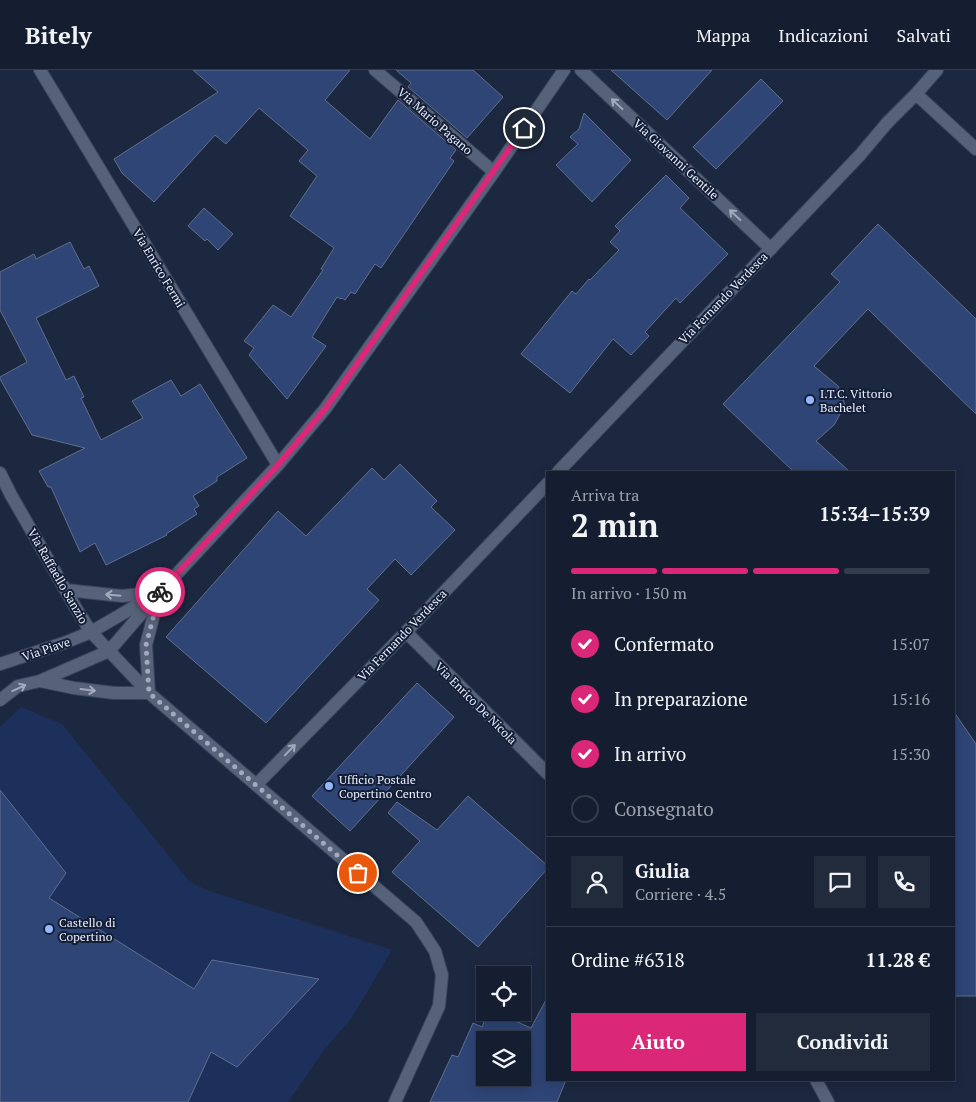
<!DOCTYPE html>
<html lang="it">
<head>
<meta charset="utf-8">
<style>
	body { margin:0; font-family:"PT Serif",serif; background:#222b3c; color:#f1f3f6; height:100vh; display:flex; flex-direction:column; font-size:19px; white-space:nowrap }
	* { box-sizing:border-box; margin:0 }
	p { font-size:16px; color:#9da2ab }
	.icon { flex:none; width:28px; height:28px; fill:none; stroke:currentColor; stroke-width:2; stroke-linecap:round; stroke-linejoin:round }
	.map { position:relative; flex:1; overflow:hidden }
	.sheet { position:absolute; left:546px; top:401px; width:409px; height:610px; display:flex; flex-direction:column; background:#151e30; border-radius:0px; box-shadow:0 2px 12px #0003,0 0 0 1px #343c4c }
	.sheet>* { flex:none }
	.fabs { position:absolute; left:476px; top:896px; display:grid; gap:10px }
	.fabs a { display:grid; place-items:center; width:55px; height:55px; border-radius:0px; background:#151e30; box-shadow:0 2px 12px #0003,0 0 0 1px #343c4c; font-size:25px }
	.pin { position:absolute; display:grid; place-items:center; width:42px; height:42px; color:#fff; margin:-21px; border:2px solid #fff; border-radius:50%; box-shadow:0 1px 5px #0007 }
	.courier { position:absolute; display:grid; place-items:center; width:50px; height:50px; margin:-25px; border:4px solid #db2777; border-radius:50%; background:#fff; color:#222; box-shadow:0 1px 6px #0007 }
	.head em { font-style:normal; font-weight:800 }
	.head div { display:flex; flex-direction:column-reverse }
	.head { display:flex; align-items:center; justify-content:space-between; height:85px; padding:0 25px }
	h1 { font-size:32px; font-weight:800; line-height:38px }
	.bar { display:grid; grid-template-columns:repeat(4,1fr); gap:8px 5px; align-content:center; height:60px; padding:0 25px }
	.bar i { height:6px; border-radius:4px; background:#343c4c }
	.bar .on { background:#db2777 }
	.bar p { grid-column:span 4 }
	.line { display:flex; align-items:center; gap:12px; padding:0 25px; border-top:1px solid #343c4c }
	.line div { flex:1 }
	.round { display:grid; place-items:center; flex:none; width:52px; height:52px; border-radius:0px; background:#222b3c }
	ol { padding:0 25px; list-style:none }
	li { display:flex; align-items:center; gap:15px; height:55px }
	li p { margin-inline-start:auto }
	li .icon { padding:5px; border-radius:50%; background:#db2777; color:#fff; stroke-width:4 }
	li:last-child { color:#9da2ab }
	li i { width:28px; height:28px; border:2px solid #343c4c; border-radius:50% }
	.cta { display:flex; gap:10px; margin-top:auto; padding:10px 25px }
	.cta a { flex:1; height:58px; border-radius:0px; background:#db2777; color:#fff; font-size:20px; font-weight:800; line-height:58px; text-align:center }
	.cta a+a { background:#222b3c; color:#f1f3f6 }
	header { display:flex; align-items:center; gap:30px; box-sizing:border-box; height:70px; padding:0 25px; background:#151e30; border-bottom:1px solid #343c4c }
	header strong { font-size:24px }
	nav { display:flex; gap:28px; margin-inline-start:auto; font-size:18px }
	.map>svg:first-child { display:block }
	.green { fill:#1d305c }
	.building { fill:#2e4576; stroke:#616f8c; fill-rule:evenodd }
	.lines { fill:none; stroke-linecap:round; stroke-linejoin:round }
	.service-casing { stroke:#39445b; stroke-width:14 }
	.minor-casing { stroke:#39445b; stroke-width:14 }
	.tertiary-casing { stroke:#39445b; stroke-width:14 }
	.service { stroke:#566279; stroke-width:12 }
	.minor { stroke:#566279; stroke-width:12 }
	.tertiary { stroke:#566279; stroke-width:12 }
	.oneway { stroke:#a0aabc }
	.done { stroke:#a2abbc; stroke-width:5; stroke-dasharray:0 9 }
	.route { stroke:#db2777; stroke-width:6 }
	.poi-dot { fill:#94b7fd; stroke:#131e36; stroke-width:2 }
	.labels { text-anchor:middle; dominant-baseline:central; stroke-width:4; stroke-linejoin:round; paint-order:stroke }
	.street-label { font-size:12px; fill:#eaf1fe; stroke:#131e36 }
	.poi-label { font-size:12px; fill:#eaf1fe; stroke:#131e36; text-anchor:start }
</style>
</head>
<body>
<header>
<strong>Bitely</strong>
<nav><a>Mappa</a><a>Indicazioni</a><a>Salvati</a></nav>
</header>
<div class="map">
<svg width="976" height="1032" viewBox="0 0 976 1032">
	<rect width="100%" height="100%" fill="#1c2840"/>
	<path class="green" d="M21 637 62 654 190 812 207 820 392 880 351 949 324 980 288 1032H188L211 982 237 997 319 909 212 890 194 919 49 828 66 803 0 720V657Z"/>
	<path class="building" d="M193 0H350L325 30 370 69 398 30 456 80 450 88 454 91 381 198 375 194 355 224 351 222 345 230 342 228 341 229 337 227 312 267 326 276 287 329 249 285 254 278 244 271 273 235 291 247 323 200 321 199 334 178 290 146 317 106 299 91 308 80 259 38 226 74 215 65 154 132 122 103 114 89 218 22Z
		M396 0H473L503 27 467 68 408 17 411 13Z
		M611 0H712L667 50Z
		M761 9 783 31 716 99 693 77Z
		M584 43 631 90 592 132 556 95 578 74 570 67 579 59Z
		M666 105 689 128 680 138 728 184 680 233 676 228 645 262 649 266 631 285 613 269 570 323 521 284 572 221 576 224 589 209 590 210 619 180 610 172 620 161 615 156Z
		M204 138 233 164 218 180 207 169 205 171 188 156Z
		M878 154 976 249V344L868 239 814 296 838 316 845 335 834 355 816 371 850 402H794L723 334 840 212 831 204Z
		M70 172 84 199 89 196 99 216 36 248 66 310 74 306 84 327 81 328 101 370 143 348 132 331 171 310 181 326 200 314 247 388 217 407V411L193 426 199 436 194 439 197 444 166 464 167 465 106 495 95 473 80 482 51 417H48L39 401 85 378 32 365 0 309V307L27 292 0 240V202L34 184 36 189Z
		M400 394 437 431 431 437 455 460 411 505 395 489 367 519 379 530 266 653 166 567 278 441 306 466 372 398 384 410Z
		M417 613 454 647 350 761 312 726Z
		M954 642 976 674V926H954Z
		M0 720 66 803 49 828 194 919 212 890 319 909 237 997 211 982 188 1032H0Z
		M468 726 548 796V798L478 877 392 802 420 771 388 743 397 732 437 760Z
		M548 926V1010H566L557 1032H430L452 985 458 987 473 953 482 957 488 942H495L531 958ZM485 970H522V1008H485Z"/>
	<g class="lines">
		<defs>
			<path id="service" d="M916 24 976 79
				M887 53 916 24 937 0"/>
			<path id="minor" d="M40 0 278 395
				M375 0 494 102
				M581 0 771 179
				M558 402 860 85 887 53
				M406 562 548 704
				M0 594 64 573 91 562
				M40 611 74 618 114 623H149
				M0 630 18 616 40 611 109 581
				M256 715 406 562 548 413
				M816 1010 828 1032"/>
			<path id="tertiary" d="M0 403 11 425 77 540 91 562 149 623 416 852 435 881 442 905 439 936 395 1032
				M66 520 122 526 160 522
				M91 562 151 527
				M109 581 160 522 278 395 325 339 494 102 564 0
				M149 623 146 575 159 525"/>
		</defs>
		<use href="#service" class="service-casing"/>
		<use href="#minor" class="minor-casing"/>
		<use href="#tertiary" class="tertiary-casing"/>
		<use href="#service" class="service"/>
		<use href="#minor" class="minor"/>
		<use href="#tertiary" class="tertiary"/>
	</g>
	<defs><path id="oneway-shaft" d="M-6 0H5M1.5-3L5.5 0L1.5 3" fill="none" stroke-width="1.6" stroke-linecap="round" stroke-linejoin="round" transform="scale(1.25)"/></defs>
	<g class="oneway">
		<use href="#oneway-shaft" transform="translate(617 34) rotate(-137)"/>
		<use href="#oneway-shaft" transform="translate(735 145) rotate(-137)"/>
		<use href="#oneway-shaft" transform="translate(113 525) rotate(-175)"/>
		<use href="#oneway-shaft" transform="translate(19 618) rotate(-25)"/>
		<use href="#oneway-shaft" transform="translate(88 620) rotate(7)"/>
		<use href="#oneway-shaft" transform="translate(290 680) rotate(-46)"/>
	</g>
	<g class="lines">
		<path class="done" d="M160 522 146 575 149 623 358 803"/>
		<path class="route" d="M160 522 278 395 325 339 524 58"/>
	</g>
	<g class="poi-dot">
		<circle cx="810" cy="330" r="5"/>
		<circle cx="329" cy="716" r="5"/>
		<circle cx="49" cy="859" r="5"/>
	</g>
	<g class="labels">
		<g class="street-label">
			<text transform="translate(435 51) rotate(41)">Via Mario Pagano</text>
			<text transform="translate(676 89) rotate(43)">Via Giovanni Gentile</text>
			<text transform="translate(159 198) rotate(59)">Via Enrico Fermi</text>
			<text transform="translate(723 228) rotate(-46)">Via Fernando Verdesca</text>
			<text transform="translate(58 506) rotate(60)">Via Raffaello Sanzio</text>
			<text transform="translate(402 565) rotate(-46)">Via Fernando Verdesca</text>
			<text transform="translate(46 579) rotate(-19)">Via Piave</text>
			<text transform="translate(476 633) rotate(45)">Via Enrico De Nicola</text>
		</g>
		<g class="poi-label">
			<text x="820" y="323">I.T.C. Vittorio<tspan x="820" dy="14">Bachelet</tspan></text>
			<text x="339" y="709">Ufficio Postale<tspan x="339" dy="14">Copertino Centro</tspan></text>
			<text x="59" y="852">Castello di<tspan x="59" dy="14">Copertino</tspan></text>
		</g>
	</g>
</svg>
<div class="fabs">
<a><svg class="icon" aria-label="locate" viewBox="0 0 24 24"><circle cx="12" cy="12" r="6"/><path d="M12 2v4M12 18v4M2 12h4M18 12h4"/></svg></a>
<a><svg class="icon" aria-label="layers" viewBox="0 0 24 24"><path d="M12 4l9 5-9 5-9-5zM3 14l9 5 9-5"/></svg></a>
</div>
<div class="pin" style="left:358px;top:803px;background:#ea580c"><svg class="icon" aria-label="bag" viewBox="0 0 24 24"><path d="M5 8h14l-1 12H6zM9 8a3 3 0 0 1 6 0"/></svg></div>
<div class="pin" style="left:524px;top:58px;background:#1f2937"><svg class="icon" aria-label="home" viewBox="0 0 24 24"><path d="M3 11l9-7 9 7M6 9v11h12V9"/></svg></div>
<div class="courier" style="left:160px;top:522px"><svg class="icon" aria-label="bike" viewBox="0 0 24 24"><circle cx="6" cy="16" r="4"/><circle cx="18" cy="16" r="4"/><path d="M6 16l4-8h5l3 8M10 8l3 8H6M13 5h3"/></svg></div>
<section class="sheet">
<div class="head"><div><h1>2 min</h1><p>Arriva tra</p></div><em>15:34–15:39</em></div>
<div class="bar"><i class="on"></i><i class="on"></i><i class="on"></i><i></i><p>In arrivo · 150 m</p></div>
<ol>
<li><svg class="icon" aria-label="check" viewBox="0 0 24 24"><path d="M5 12l5 5 9-10"/></svg>Confermato<p>15:07</p></li>
<li><svg class="icon" aria-label="check" viewBox="0 0 24 24"><path d="M5 12l5 5 9-10"/></svg>In preparazione<p>15:16</p></li>
<li><svg class="icon" aria-label="check" viewBox="0 0 24 24"><path d="M5 12l5 5 9-10"/></svg>In arrivo<p>15:30</p></li>
<li><i></i>Consegnato</li>
</ol>
<div class="line" style="height:90px"><a class="round"><svg class="icon" aria-label="person" viewBox="0 0 24 24"><circle cx="12" cy="8" r="4"/><path d="M4 21q1-7 8-7t8 7"/></svg></a><div><b>Giulia</b><p>Corriere · 4.5</p></div><a class="round"><svg class="icon" aria-label="chat" viewBox="0 0 24 24"><path d="M4 5h16v11H9l-5 4z"/></svg></a><a class="round"><svg class="icon" aria-label="phone" viewBox="0 0 24 24"><path d="M5 4h4l2 5-3 2q2 4 5 5l2-3 5 2v4C11 20 4 13 5 4z"/></svg></a></div>
<div class="line" style="height:65px"><div>Ordine #6318</div><b>11.28 €</b></div>
<div class="cta"><a>Aiuto</a><a>Condividi</a></div>
</section>
</div>
</body>
</html>
